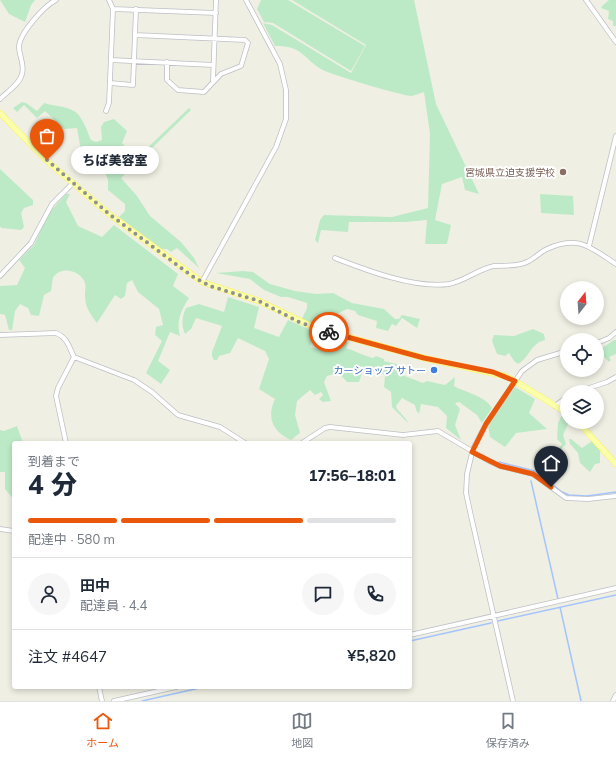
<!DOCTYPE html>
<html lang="ja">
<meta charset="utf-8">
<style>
:root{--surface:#fff;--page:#f6f6f7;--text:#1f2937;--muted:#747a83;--line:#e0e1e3;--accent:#ea580c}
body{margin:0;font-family:Mulish,"Noto Sans JP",sans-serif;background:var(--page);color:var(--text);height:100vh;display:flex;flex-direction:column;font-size:15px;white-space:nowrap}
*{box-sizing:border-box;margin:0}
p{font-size:13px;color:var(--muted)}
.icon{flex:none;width:22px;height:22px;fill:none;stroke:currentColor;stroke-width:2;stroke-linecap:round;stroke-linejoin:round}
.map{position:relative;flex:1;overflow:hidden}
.drawer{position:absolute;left:12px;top:441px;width:400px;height:248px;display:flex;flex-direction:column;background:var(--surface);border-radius:4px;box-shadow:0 2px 6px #0003}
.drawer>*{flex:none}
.needle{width:26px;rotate:17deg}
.controls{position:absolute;left:560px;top:281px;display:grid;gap:8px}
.controls a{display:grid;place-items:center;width:44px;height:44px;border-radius:50%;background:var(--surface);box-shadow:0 2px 6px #0003;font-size:20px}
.pin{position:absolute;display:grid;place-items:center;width:34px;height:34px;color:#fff;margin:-41px -17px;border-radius:50% 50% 50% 0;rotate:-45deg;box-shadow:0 0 4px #0007}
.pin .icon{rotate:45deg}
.courier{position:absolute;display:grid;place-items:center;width:40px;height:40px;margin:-20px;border:3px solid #ea580c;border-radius:50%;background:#fff;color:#222;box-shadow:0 1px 5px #0007}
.bubble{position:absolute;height:28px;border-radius:14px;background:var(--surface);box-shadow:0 2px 6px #0003;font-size:13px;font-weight:800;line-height:28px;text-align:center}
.summary em{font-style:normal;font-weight:800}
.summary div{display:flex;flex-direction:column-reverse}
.summary{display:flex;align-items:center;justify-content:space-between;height:68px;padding:0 16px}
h1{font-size:26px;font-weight:800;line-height:30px}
.bar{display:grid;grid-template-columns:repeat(4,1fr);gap:6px 4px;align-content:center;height:48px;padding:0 16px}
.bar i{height:5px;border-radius:3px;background:var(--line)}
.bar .current{background:var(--accent)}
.bar p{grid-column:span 4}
.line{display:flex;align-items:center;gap:10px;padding:0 16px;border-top:1px solid var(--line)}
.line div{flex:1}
.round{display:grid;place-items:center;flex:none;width:42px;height:42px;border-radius:21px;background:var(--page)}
.dock{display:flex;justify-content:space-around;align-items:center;height:56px;border-top:1px solid var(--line);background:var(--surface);font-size:11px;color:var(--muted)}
.dock a{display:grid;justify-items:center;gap:2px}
.dock .current{color:var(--accent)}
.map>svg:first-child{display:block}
</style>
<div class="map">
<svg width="616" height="701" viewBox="0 0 616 701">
<rect width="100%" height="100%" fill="#f0efe3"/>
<path fill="#bdeac6" d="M0,0H35L31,5L25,22L9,14Z
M261,0H288L365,46L351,71L273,23L264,22L257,9Z
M292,0H414L436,104L479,194L465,190L462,177L442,184L435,220L451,225L447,244H425L427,220L405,222H349L348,232L321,230L318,243L315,240L320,220L324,215L392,217L428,208L430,134L424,92C421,93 416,95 412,96C403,96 336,76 325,71C304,61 304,45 275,46L263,23L272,25L351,73L366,45Z
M609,0H616V26H613V21L608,19L609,11L601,8L602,6Z
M22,102L26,103L37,111L44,103C53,106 65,106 72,110C82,114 87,131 91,140L96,142L102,140L101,127L104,122L114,119L127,131L122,143L129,150L139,156L189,108L191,110L121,178L137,196L150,216L181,242L194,258L199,268L177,248L171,252L167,249H162L119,217L125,211V204L108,190V180L105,172L95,169L93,156L81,151L77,128L64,129L45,111L37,118L24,105L17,112L13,108Z
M0,169L33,200V205L24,208L21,213L24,227L21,230L1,228L0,226Z
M66,194H70L66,202L78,226L102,237L114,225L178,274L173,286L189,298C181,311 176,320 180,336L170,332L158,361L170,370L161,384L146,373L162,341L155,335L156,327L163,325L159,309L138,292L132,280L127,283L125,296L121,299L115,295L97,323C90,314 85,307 85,295C85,291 86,287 85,283C81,270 60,265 53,278C52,282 52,287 51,291L44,295L39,316L31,315L28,308L20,304L15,311L12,330H9L5,315L0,314V286L17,285L25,268L19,260L34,245L48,214Z
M540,194L573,196L574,215L541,213Z
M243,271L253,272L270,284L295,291L316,294L333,293L352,303L384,309L395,319H399L402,315L420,319L417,328L402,318L396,326L392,324L388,331L376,328L377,321L358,315L355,311L347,309L321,322L320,326L302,319L307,308V303L288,297H281L264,290L250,279L216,273Z
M228,297L259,307L254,328L279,337L288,320L315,332L310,347L322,350L325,341L337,344L338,339L348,342L346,348C356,351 364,356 373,358L376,356L384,359V361L396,364L402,369V375L423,383L427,381L445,385L455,377L454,386C466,393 484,395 492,408L482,423L477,415L459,402L455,403L460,409L455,425L461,440L446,428L447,416L438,407L421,404L419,414L416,410L415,405L402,398L396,406C398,413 406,416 408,423L392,407L391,392L384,387L385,376L381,372L363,370L359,382H347C340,373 337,373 327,376L324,382L331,401L323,402L319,399L323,395L321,392L315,395L310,390L297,401L295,415L300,433L291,440C273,432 266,418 275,399L259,389L269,359L265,351L238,338L230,353L219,356L217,360H214L212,356V352L222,326L196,318L191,329L185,334C181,325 182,317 186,308L199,304L224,312Z
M533,329L544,334L545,340C531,343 529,358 518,364L514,361L509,353L505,356L497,354L492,341L494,335L514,336Z
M614,340H616V354L609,357L611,360L609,362L604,357L598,355L599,350Z
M515,387L535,399L529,413L547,429L516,433L505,447L490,437L488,425Z
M562,415L569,422L563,435L566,444L552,458V456L562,444L557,439L558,423Z
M17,426L23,443H14V500L5,489V472H0V430L4,431Z
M569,439H571L582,448L592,441L600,449V463L595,464L590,472L580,463L578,453L570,444Z"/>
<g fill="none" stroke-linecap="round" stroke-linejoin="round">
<path stroke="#a4c4ff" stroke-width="1.5" d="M499,462L535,471L562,492L569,495L587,496L616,492
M531,481L558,599
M560,607L581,701
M498,621L616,595
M410,641L491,623
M142,701L204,687"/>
<g stroke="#bdbfc6" stroke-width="5.5">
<path id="minor" d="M586,0L616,42
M113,9L216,13
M135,35L245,40L248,43L241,66L221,74L204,92L178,90L167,80V62
M111,60L213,65
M213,81L216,0
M110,83L133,85L136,9
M0,99C7,92 20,84 22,74C25,64 19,56 19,47C19,34 44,6 56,0
M106,111L109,103L113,9L109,0
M589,246L616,136
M335,258C366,270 415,289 449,284C465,281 478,269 494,266C505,265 517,267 527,262C534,259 540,252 547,249C578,234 591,248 616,264
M0,276L31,243L52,204L73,183
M202,282L276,147L286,119V90L280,64L246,0
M0,335L56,333C67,337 69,347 74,357L134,380L152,392L178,415L220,427L245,443
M597,343L609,338L616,332
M577,392L607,382L616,377
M555,406L567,397
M66,443L56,396L58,388L74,357
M302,443L325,428L330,427L403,435L438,431L489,461L500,466L533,474L566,498L588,499L616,496
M0,529L14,531
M410,635L616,588
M99,687L102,701
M114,701L176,687
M513,701L471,516L466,493L467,474L473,449L486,424L522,371L537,360L567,351
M613,701L616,695"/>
</g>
<g stroke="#fff24d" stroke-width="6">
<path id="major" d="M0,113L47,161L109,214L202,282L259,301L315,328L424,358L505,376L515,381L567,413
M578,422L616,464"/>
</g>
<use href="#minor" stroke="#fff" stroke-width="4"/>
<use href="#major" stroke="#fbffa9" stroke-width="5"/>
</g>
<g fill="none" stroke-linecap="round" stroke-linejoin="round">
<path stroke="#8f9192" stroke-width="4" stroke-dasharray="0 7.2" d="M47,160L109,214L192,276L210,286L259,301L299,322L329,332"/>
<path stroke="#ea580c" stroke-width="5" d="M329,332L424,358L493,372L515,381L486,424L472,452L500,466L533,474L551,487"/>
</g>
<circle fill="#8d6e63" stroke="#fff" stroke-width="1.5" cx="563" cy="172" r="4"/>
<circle fill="#3f7fe0" stroke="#fff" stroke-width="1.5" cx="434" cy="370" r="4"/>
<g text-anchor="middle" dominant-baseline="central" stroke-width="4" stroke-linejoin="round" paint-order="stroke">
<g font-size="10" fill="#785e54" stroke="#fff" text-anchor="end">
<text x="555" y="172">宮城県立迫支援学校</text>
</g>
<g font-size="10" fill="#366cbe" stroke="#fff" text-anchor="end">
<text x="426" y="370">カーショップ サトー</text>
</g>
</g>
</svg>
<div class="controls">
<a><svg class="needle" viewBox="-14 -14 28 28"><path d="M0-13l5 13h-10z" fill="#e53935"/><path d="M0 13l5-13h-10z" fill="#747a83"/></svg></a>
<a><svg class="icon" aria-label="locate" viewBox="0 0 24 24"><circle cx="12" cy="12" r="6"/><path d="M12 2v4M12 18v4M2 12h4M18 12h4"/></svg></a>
<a><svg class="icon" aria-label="layers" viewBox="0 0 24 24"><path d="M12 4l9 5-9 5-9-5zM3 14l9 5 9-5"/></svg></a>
</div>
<div class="pin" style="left:47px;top:160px;background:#ea580c"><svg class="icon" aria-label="bag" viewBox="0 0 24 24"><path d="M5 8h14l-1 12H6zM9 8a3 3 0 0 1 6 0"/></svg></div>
<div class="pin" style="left:551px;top:487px;background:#1f2937"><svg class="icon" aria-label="home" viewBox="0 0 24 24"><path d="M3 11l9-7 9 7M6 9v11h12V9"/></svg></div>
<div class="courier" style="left:329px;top:332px"><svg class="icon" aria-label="bike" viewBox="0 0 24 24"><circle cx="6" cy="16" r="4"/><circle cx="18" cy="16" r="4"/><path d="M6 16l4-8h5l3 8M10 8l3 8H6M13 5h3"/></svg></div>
<div class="bubble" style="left:71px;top:146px;width:88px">ちば美容室</div>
<section class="drawer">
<div class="summary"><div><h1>4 分</h1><p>到着まで</p></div><em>17:56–18:01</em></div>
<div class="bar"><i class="current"></i><i class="current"></i><i class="current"></i><i></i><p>配達中 · 580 m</p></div>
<div class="line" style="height:72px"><a class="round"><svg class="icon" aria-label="person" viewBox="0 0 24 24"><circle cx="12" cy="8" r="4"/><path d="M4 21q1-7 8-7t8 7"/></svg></a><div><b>田中</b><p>配達員 · 4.4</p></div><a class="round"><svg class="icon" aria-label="chat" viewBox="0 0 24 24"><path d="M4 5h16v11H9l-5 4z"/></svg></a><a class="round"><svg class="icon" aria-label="phone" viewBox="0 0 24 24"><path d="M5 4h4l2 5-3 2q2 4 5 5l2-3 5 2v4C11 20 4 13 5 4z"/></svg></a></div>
<div class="line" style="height:52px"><div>注文 #4647</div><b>¥5,820</b></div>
</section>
</div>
<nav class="dock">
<a class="current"><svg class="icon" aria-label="home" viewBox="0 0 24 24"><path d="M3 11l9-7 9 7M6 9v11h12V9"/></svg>ホーム</a>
<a><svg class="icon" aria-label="map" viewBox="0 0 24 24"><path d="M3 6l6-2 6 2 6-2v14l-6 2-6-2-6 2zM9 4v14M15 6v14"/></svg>地図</a>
<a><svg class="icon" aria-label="saved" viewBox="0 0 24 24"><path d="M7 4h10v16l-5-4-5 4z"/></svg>保存済み</a>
</nav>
